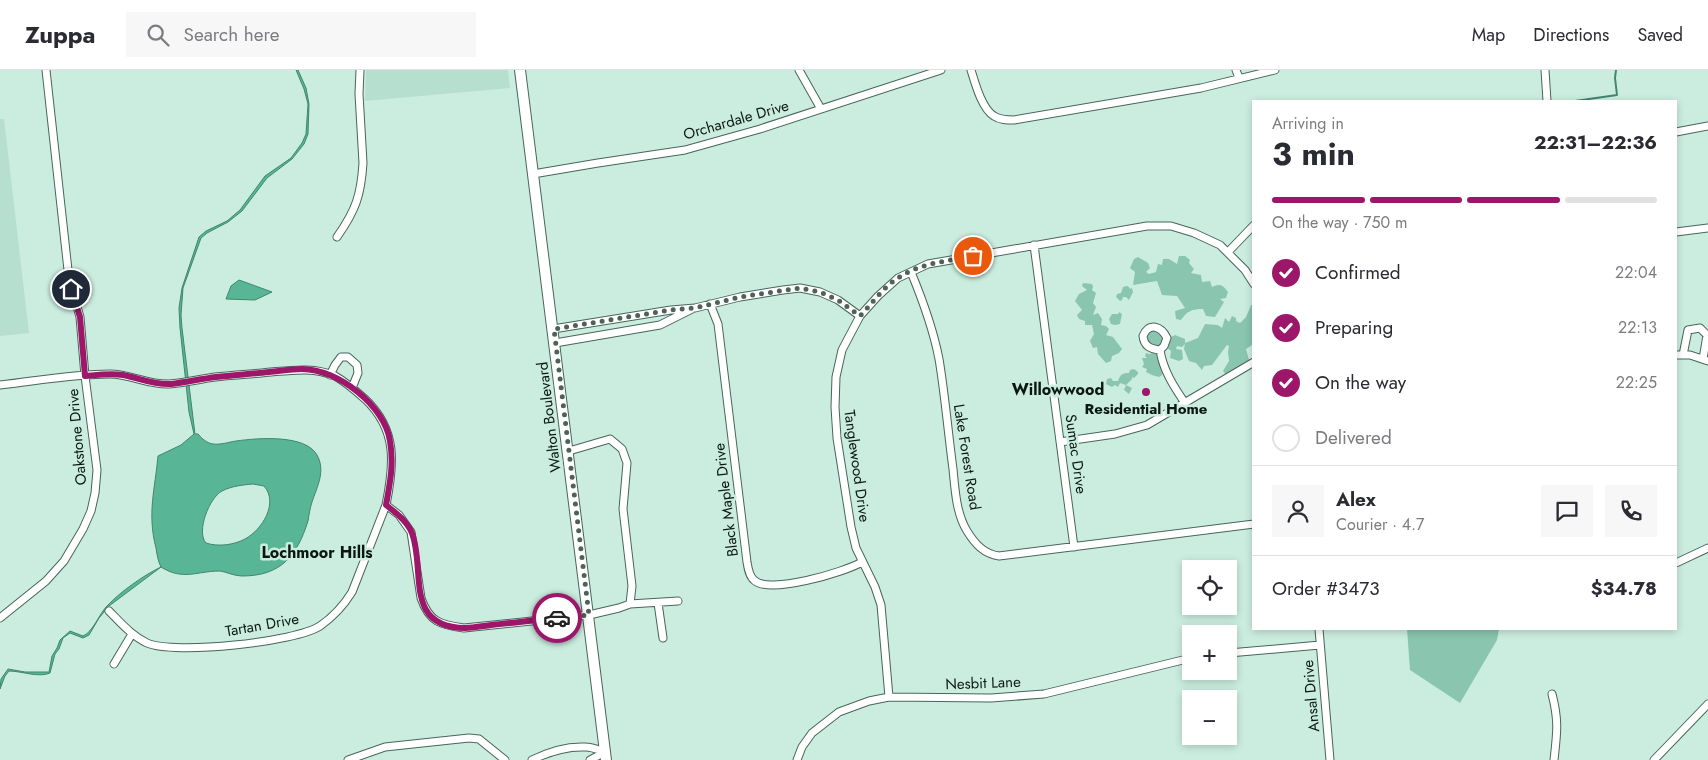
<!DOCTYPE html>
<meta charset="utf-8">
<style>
:root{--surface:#fff;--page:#f7f7f7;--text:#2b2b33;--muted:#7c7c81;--line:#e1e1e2;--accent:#9c1769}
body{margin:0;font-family:Jost,sans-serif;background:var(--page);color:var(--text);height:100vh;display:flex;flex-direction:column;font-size:19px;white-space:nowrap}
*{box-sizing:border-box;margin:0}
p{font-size:16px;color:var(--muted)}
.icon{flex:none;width:28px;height:28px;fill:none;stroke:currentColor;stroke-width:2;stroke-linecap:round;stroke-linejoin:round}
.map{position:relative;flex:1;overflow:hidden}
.side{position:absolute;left:1252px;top:30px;width:425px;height:530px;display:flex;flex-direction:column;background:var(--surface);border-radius:0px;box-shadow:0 2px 8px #0003}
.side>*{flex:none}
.controls{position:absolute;left:1182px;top:490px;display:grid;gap:10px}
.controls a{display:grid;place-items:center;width:55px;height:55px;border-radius:0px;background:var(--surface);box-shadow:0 2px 8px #0003;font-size:25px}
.pin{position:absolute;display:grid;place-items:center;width:42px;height:42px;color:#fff;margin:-21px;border:2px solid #fff;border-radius:50%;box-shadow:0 1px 5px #0007}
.courier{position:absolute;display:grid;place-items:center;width:50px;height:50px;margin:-25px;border:4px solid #9c1769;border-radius:50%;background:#fff;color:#222;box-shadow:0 1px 6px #0007}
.headline em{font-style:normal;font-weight:700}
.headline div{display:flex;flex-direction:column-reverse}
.headline{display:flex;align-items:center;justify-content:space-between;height:85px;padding:0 20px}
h1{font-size:32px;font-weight:700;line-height:38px}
.bar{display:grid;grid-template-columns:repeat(4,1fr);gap:8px 5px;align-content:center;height:60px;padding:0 20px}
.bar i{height:6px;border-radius:4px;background:var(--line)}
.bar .selected{background:var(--accent)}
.bar p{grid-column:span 4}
.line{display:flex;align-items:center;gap:12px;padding:0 20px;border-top:1px solid var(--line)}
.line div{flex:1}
.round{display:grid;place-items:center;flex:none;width:52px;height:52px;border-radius:0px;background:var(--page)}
ol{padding:0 20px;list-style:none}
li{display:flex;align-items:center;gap:15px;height:55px}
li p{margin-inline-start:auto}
li .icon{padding:5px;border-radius:50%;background:var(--accent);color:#fff;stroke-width:4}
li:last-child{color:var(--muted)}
li i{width:28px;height:28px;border:2px solid var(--line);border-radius:50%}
header{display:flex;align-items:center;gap:30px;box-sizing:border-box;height:70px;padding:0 25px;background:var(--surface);border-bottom:1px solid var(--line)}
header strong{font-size:24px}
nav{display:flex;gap:28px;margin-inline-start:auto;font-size:18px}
.search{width:350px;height:45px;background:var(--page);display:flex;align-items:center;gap:12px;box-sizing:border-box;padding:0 18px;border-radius:0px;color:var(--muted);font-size:19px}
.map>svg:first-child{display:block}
</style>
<header>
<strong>Zuppa</strong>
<div class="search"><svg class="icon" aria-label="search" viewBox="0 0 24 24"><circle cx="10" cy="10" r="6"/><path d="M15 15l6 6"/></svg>Search here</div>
<nav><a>Map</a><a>Directions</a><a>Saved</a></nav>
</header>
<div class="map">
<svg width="1708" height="690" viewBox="0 0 1708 690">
<rect width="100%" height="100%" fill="#cbeddf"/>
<path fill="#b7dfcf" d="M366,0H508L510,18L365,31Z
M0,49H4L29,263L0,266Z"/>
<path fill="#89c5af" d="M1179,186H1185L1190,190L1189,193L1194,199L1191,203L1201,205L1202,212L1210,211L1212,217C1220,213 1223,215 1228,222L1226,228L1220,229L1224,232L1215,247L1206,246L1203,239C1192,239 1187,241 1181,250L1176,249L1175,241L1185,238L1177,226L1162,225L1157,211L1133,215L1135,202L1130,198L1134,189L1138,187L1148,193L1150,198L1146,202L1149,204L1156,202L1158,194L1162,195L1163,189H1169L1177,194Z
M1083,213L1092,214L1093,217L1092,220L1096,223L1093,233L1096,237L1093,245L1098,243L1102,249L1101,255L1106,256L1109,259L1106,265L1113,267L1122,279L1119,283L1112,286L1111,291L1106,293L1098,284L1097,277L1093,278L1090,271L1094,264L1092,255H1085V251L1079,249L1077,245L1082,240L1075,231L1079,224L1087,220L1082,216Z
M1127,216L1129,217L1130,219L1132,218L1133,222L1129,230L1126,227H1123L1122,230L1120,231L1116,227L1117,224L1121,223L1123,217Z
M1251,235H1254V276L1252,275L1246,279L1249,290L1226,305L1223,301L1229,291L1228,282L1229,276L1227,275L1212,295L1204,296L1202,300L1196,293L1189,291L1184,279L1185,274L1182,277L1177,276L1176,279L1182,280L1183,289L1179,291L1170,288L1171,281L1166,277L1171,267L1175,265L1185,269V273L1198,268L1205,254L1218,255L1222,258L1225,248L1229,252L1232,246L1236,248V251L1240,253L1246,247Z
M1119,242L1122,244L1120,254L1115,255L1111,254L1109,249L1112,244H1118Z
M1150,260L1158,261V264L1163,267L1164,272L1161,277L1153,276L1150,273L1148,274L1145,265Z
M1157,282L1159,285L1165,286L1164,300L1162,301V305L1159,307L1152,305L1146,302L1147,299L1142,297L1144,294L1142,288H1147L1145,286L1146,283L1150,284Z
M1134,299L1138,302V304L1134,308L1132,307V309L1126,315L1132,318L1129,324L1124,320L1126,315L1120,313L1118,317L1115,315L1112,317L1106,314L1107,309L1111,308L1113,311H1118C1120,305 1122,303 1129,303L1130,300Z
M1407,559H1499L1497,570L1460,633L1410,600Z"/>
<path fill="#58b697" stroke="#41866f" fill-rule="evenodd" d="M296,0H298L306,18L309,34L308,64L304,74L292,89L267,108L242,141L228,152L207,163L201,168L183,218L181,245L182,258L195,364H198C202,369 207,373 213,374C221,375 229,372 236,371C258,368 305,364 317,385C326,401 317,417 312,432C310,438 309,445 308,451C297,486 281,506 242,506C234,506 227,502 220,501C197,501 183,511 161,497L109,536L99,548L89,565L83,568L70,563L63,568L59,579L55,584L50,603C39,608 21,601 9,601L5,606L0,619L1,609L8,599L25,602H49L52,586L57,578L60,570L70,561L83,566C93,562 99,544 107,536C120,522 144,505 161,497C158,491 157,485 156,478C147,444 155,419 158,386L181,375L194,364L189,342L180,258L179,238L182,218L199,167L206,161L227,151L240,140L265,106L291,88L302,73L306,64L308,34L304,19ZM253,414L264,416C279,433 262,460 245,469C234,475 218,477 206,473C196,462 209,428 222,421C232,416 242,415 253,414Z
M239,210L272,222L255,230L226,229L231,216Z"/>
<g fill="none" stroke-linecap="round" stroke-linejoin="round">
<path stroke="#41866f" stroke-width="2" d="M1575,31L1617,25L1615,8L1616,0"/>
<g stroke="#48655a" stroke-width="9">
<path id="minor" d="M799,0L821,39
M971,0C975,13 982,39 994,46C1000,50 1007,50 1014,50L1201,18L1275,0
M1236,0L1239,8
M1545,0L1547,31
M1676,62L1708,56
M533,104L598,93L685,80L760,59L941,0
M1676,162L1708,158
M337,167C356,140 361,125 363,93L359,24L360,0
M1034,175L1074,477
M1228,182L1254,155
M911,202C923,231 933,258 939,289C945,325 948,362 953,399C955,419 956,443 967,461C975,474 984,484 999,486L1254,454
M710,234L718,254L747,492C748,498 749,506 754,510C768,525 845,502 862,492
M553,259L671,240L695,238L740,227L783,220L800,218L820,222L838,230L860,246
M555,273L660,255L692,239
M1160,280L1164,276L1167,268C1161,256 1149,252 1143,266C1144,276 1150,279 1160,280C1163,300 1174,317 1185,333
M1676,285H1690L1708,291
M1683,285L1688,260L1700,258L1707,265L1703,289
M330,305L335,295L341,287H348L357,295L358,303L352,318
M0,315C36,311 73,304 110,304C130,304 149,315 169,314C184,313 200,309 215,307C233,305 253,304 271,302C293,300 315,297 335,306C346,312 356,321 365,329C398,360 394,395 386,435L399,445L411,462L421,528C429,552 441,555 464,558L589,545L619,538L630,534L632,516L623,439L627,393L622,379L610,369L569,381
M1060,372L1115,364L1147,355L1254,292
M1676,493L1708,478
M658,533L663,568
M630,534L678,531
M109,541C121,553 132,566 147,573C174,585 296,572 320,556C333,547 344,535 352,522L386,435
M0,548L46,511L64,491L83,459L91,441L95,423L97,400L85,306L80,247L69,209L46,0
M1319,559L1330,690
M1229,583L1320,575
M114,594L132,564
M1552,624C1559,651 1557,663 1554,690
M889,627L881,535L875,517L856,478L851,457L837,368L835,337L836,307L842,280L860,246L878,226L898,208L928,194L1147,156H1171L1194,163L1220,175L1245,200L1254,214
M348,690L385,677L469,668L479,669L505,690
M532,690C548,682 568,676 586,677C592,677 599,680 605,682
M590,690L605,682
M797,690L802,677L812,663L839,642L869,631L889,627L991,628L1044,624L1191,588
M1654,690L1708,634"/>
</g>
<g stroke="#48655a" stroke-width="12">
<path id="secondary" d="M520,0L606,690"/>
</g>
<use href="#minor" stroke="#fff" stroke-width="7"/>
<use href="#secondary" stroke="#fff" stroke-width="10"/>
</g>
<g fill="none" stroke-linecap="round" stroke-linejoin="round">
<path stroke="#4e625a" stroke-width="5" stroke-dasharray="0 9" d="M557,548L589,545L554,259L671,240L695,238L740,227L800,218L820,222L838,230L860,246C872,234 883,217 898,208C920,193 948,191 973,186"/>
<path stroke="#9c1769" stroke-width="6" d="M71,219L80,247L85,306C97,305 110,303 123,305C139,308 153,315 171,314C186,312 201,309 216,307C233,305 251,304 269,302C280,301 291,299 302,299C338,299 385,336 390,371C394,394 390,413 386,435C396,443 407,451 412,463C426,500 403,557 465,558C473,558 483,556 491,555C513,553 535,550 557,548"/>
</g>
<circle fill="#9c1769" stroke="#cbeddf" stroke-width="2" cx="1146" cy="322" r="5"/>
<g text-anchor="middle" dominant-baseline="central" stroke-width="5" stroke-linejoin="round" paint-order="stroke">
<g font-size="15" fill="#0b1713" stroke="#cbeddf">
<text transform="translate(736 50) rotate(-16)">Orchardale Drive</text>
<text transform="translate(549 347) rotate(-97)">Walton Boulevard</text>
<text transform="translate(77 367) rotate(-95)">Oakstone Drive</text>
<text transform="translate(1076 384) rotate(82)">Sumac Drive</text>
<text transform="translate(967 387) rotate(81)">Lake Forest Road</text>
<text transform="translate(857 396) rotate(82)">Tanglewood Drive</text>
<text transform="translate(726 430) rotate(-97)">Black Maple Drive</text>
<text transform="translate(262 555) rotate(-10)">Tartan Drive</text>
<text transform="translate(983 613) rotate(-2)">Nesbit Lane</text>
<text transform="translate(1311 626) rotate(-95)">Ansal Drive</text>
</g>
<g font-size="15" font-weight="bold" fill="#0b1713" stroke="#cbeddf">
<text x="1146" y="339">Residential Home</text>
</g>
<g font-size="16" font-weight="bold" fill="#0b1713" stroke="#cbeddf">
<text x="1058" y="319">Willowwood</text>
<text x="317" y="482">Lochmoor Hills</text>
</g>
</g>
</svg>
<div class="controls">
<a><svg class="icon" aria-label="locate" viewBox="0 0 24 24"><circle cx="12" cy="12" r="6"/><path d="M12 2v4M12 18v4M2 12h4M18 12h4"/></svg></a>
<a>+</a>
<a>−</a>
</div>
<div class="pin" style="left:973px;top:186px;background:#ea580c"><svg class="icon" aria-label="bag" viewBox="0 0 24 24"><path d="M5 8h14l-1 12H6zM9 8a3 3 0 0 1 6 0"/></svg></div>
<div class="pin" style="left:71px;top:219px;background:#1f2937"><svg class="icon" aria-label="home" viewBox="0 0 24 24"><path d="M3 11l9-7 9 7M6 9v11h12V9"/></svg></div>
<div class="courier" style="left:557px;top:548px"><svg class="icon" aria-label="car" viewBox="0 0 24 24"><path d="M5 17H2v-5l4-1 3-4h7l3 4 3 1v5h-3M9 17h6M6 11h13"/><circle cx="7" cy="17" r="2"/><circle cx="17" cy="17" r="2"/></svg></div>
<section class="side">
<div class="headline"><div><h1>3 min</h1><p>Arriving in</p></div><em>22:31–22:36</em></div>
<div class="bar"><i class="selected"></i><i class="selected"></i><i class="selected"></i><i></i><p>On the way · 750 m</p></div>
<ol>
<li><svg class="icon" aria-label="check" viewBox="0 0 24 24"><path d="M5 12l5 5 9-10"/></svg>Confirmed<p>22:04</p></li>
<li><svg class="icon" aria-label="check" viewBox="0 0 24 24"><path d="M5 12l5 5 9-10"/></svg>Preparing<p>22:13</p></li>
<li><svg class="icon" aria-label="check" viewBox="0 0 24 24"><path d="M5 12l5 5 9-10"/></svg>On the way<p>22:25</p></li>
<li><i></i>Delivered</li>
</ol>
<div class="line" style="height:90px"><a class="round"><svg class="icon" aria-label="person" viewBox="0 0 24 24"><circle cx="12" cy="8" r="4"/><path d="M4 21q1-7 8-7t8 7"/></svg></a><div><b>Alex</b><p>Courier · 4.7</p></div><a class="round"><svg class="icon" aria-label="chat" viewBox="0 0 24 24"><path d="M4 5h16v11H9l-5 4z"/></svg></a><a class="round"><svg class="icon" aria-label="phone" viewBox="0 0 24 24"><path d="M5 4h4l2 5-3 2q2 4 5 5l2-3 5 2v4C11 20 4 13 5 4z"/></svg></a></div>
<div class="line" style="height:65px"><div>Order #3473</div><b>$34.78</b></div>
</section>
</div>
